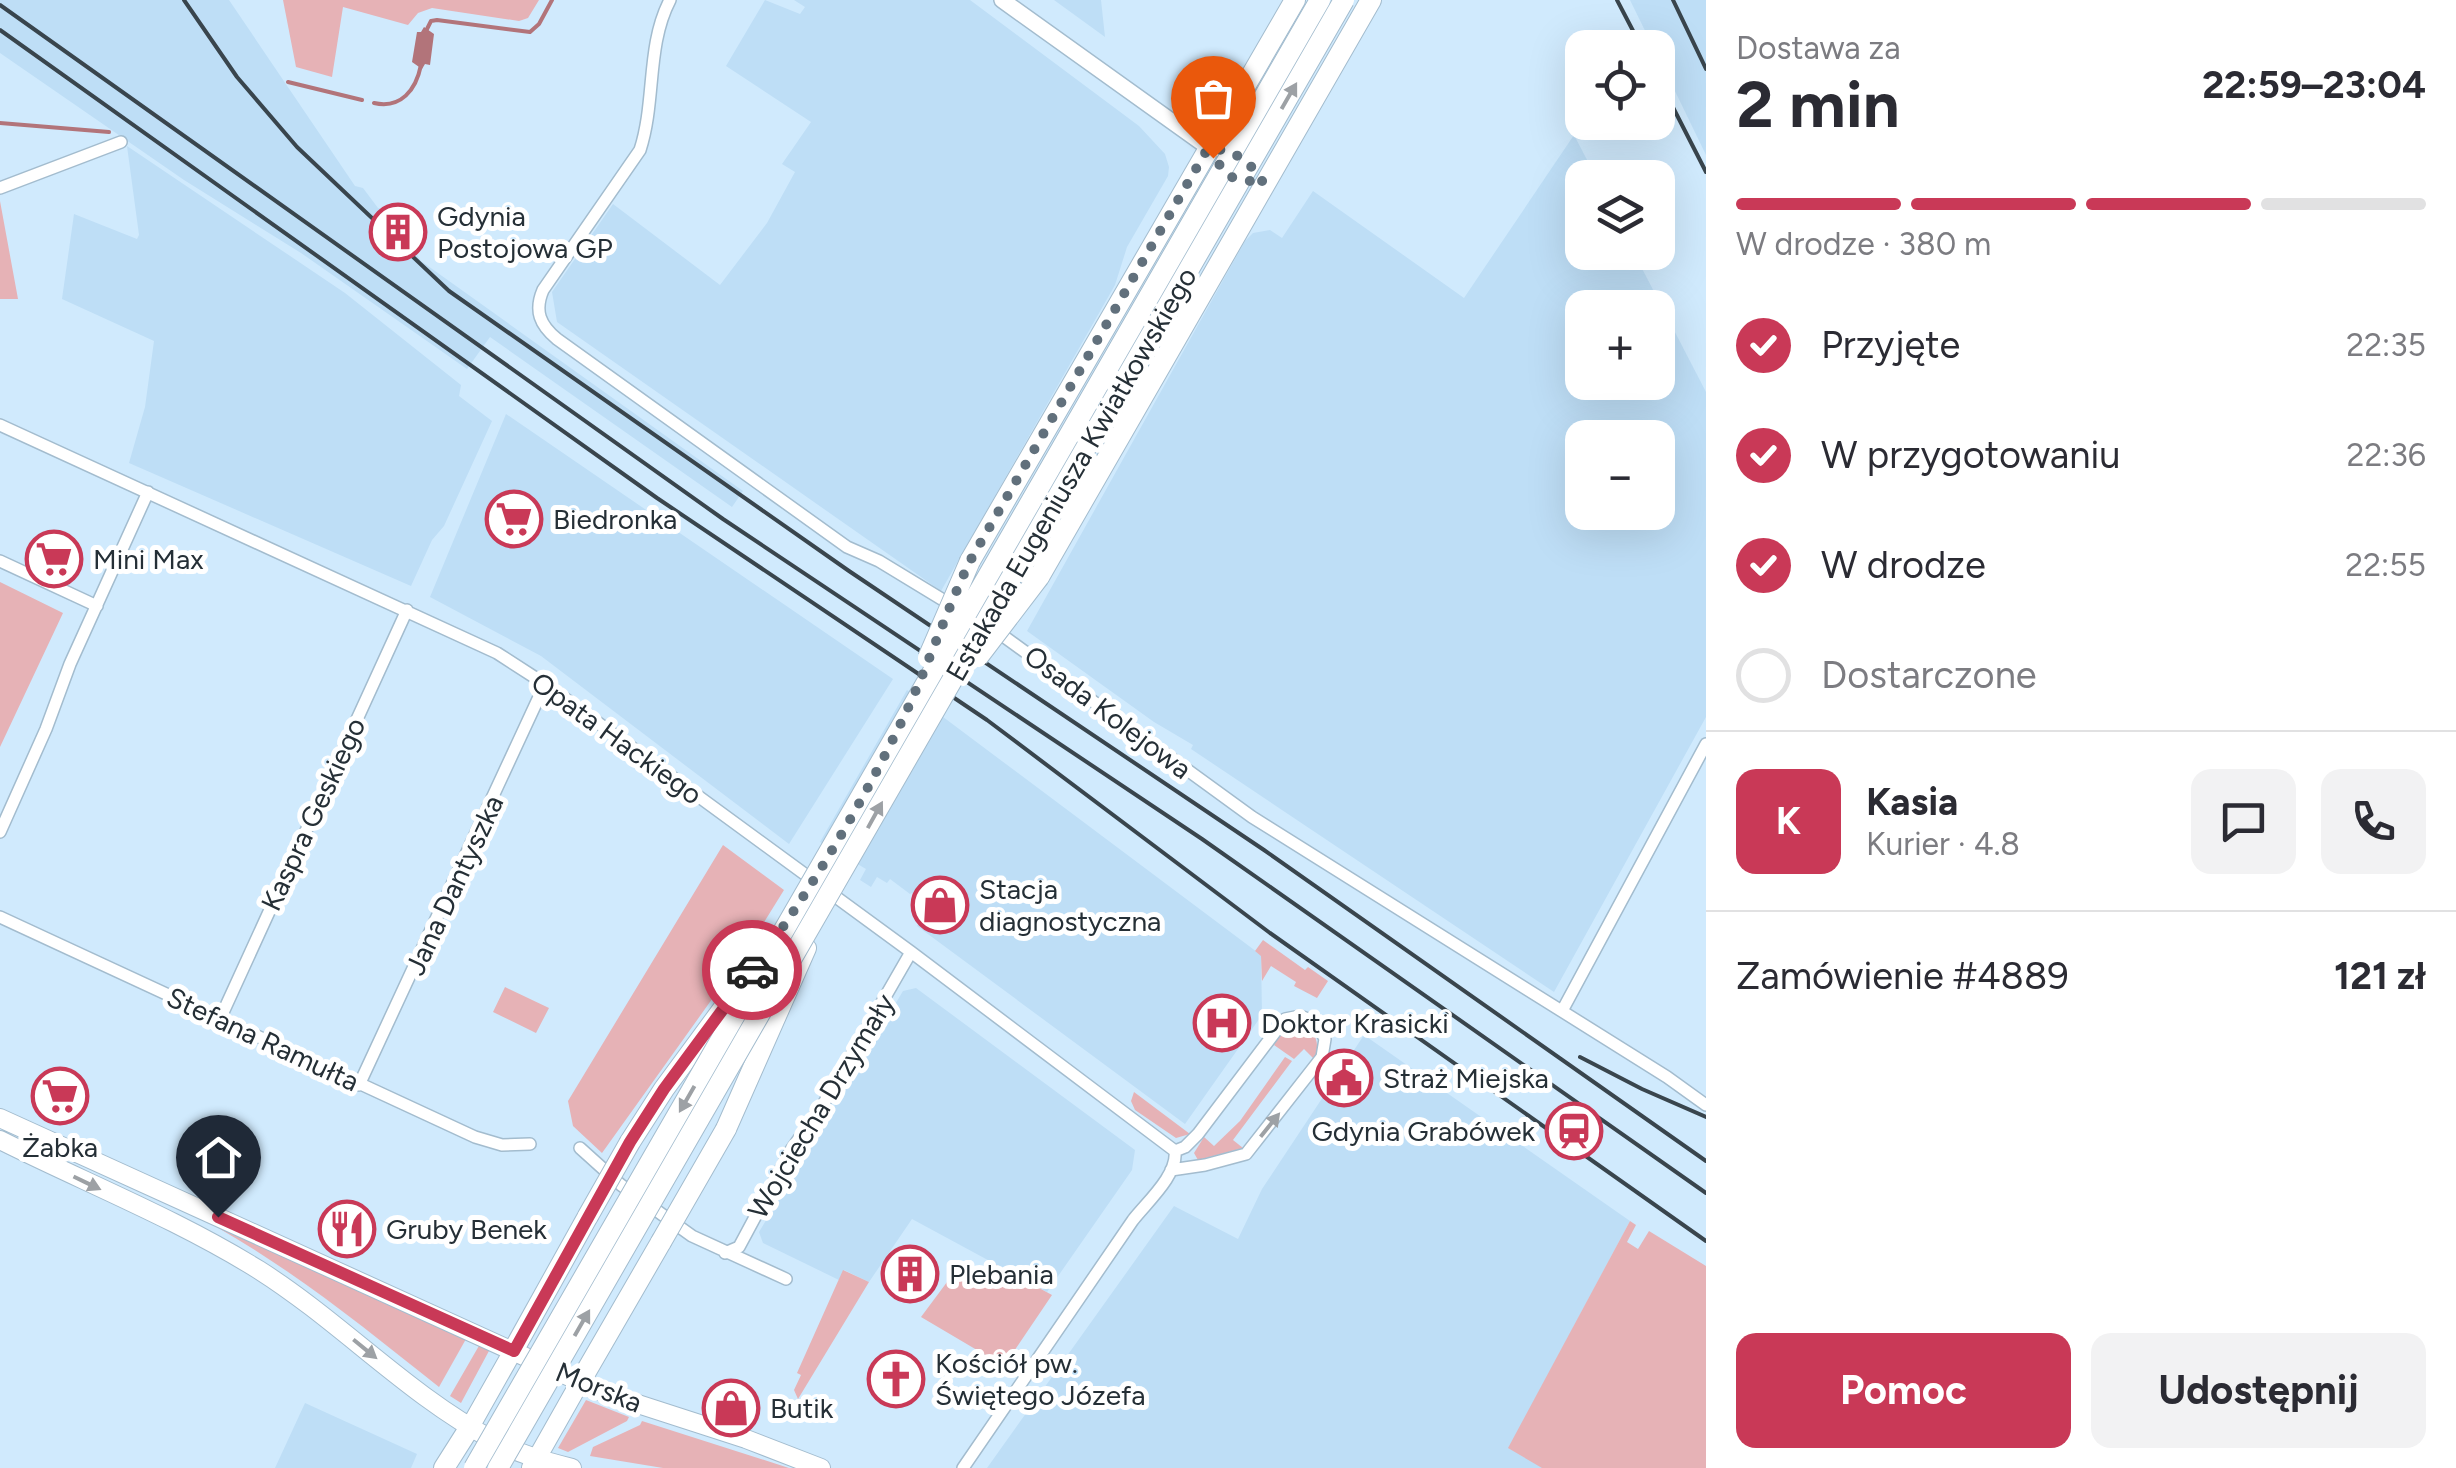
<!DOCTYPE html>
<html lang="pl">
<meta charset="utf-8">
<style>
:root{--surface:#fff;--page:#f2f2f3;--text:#2b2b33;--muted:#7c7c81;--line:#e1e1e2;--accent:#c93957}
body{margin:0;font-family:Figtree,sans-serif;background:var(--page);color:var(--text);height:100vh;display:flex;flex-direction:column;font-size:38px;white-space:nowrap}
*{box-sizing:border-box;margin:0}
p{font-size:32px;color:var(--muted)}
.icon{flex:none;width:55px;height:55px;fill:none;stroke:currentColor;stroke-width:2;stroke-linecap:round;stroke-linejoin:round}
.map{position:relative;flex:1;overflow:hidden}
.side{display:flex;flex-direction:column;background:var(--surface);width:750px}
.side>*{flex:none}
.controls{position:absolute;left:1565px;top:30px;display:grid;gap:20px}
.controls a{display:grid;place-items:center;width:110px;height:110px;border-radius:20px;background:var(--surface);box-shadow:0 10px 40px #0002;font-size:50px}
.pin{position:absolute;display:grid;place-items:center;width:85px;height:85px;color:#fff;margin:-102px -42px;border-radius:50% 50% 50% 0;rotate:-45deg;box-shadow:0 0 10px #0007}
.pin .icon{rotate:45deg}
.courier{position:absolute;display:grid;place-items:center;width:100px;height:100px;margin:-50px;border:8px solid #c93957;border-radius:50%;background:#fff;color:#222;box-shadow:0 2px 12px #0007}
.overview em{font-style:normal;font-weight:700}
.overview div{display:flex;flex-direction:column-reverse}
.overview{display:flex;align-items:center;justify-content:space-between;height:170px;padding:0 30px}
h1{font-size:65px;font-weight:700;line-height:75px}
.bar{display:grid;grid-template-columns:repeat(4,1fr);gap:15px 10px;align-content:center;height:120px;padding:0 30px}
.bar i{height:12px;border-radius:8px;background:var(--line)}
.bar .on{background:var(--accent)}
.bar p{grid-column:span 4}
.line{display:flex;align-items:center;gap:25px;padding:0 30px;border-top:2px solid var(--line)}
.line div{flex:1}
.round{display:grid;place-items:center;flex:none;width:105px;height:105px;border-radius:20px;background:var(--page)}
ol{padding:0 30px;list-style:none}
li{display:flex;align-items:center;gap:30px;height:110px}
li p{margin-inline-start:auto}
li .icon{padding:10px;border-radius:50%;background:var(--accent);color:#fff;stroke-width:4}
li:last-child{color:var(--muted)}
li i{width:55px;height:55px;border:5px solid var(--line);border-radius:50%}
.button{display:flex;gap:20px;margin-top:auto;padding:20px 30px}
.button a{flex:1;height:115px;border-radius:20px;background:var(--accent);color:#fff;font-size:40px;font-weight:700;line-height:115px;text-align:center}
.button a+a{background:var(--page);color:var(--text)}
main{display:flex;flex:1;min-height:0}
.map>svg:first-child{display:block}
</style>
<main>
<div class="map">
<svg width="1706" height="1468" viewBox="0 0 1706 1468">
<rect width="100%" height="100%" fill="#d0eafd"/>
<path fill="#bedef6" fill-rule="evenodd" d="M0,0H229L355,186L363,188L378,208L409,214L416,253L421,261L743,491L732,507L490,337L467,369L301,253L184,180L0,53Z
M765,0L800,14L805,7L794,0H970L1139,126L1165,154L1169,167L1168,176L1127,247L1115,285L941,591L557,322L552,292L613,204L720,285L767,223L795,172L782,164L811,122L726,66Z
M1054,0H1101L1105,37Z
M1630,0H1706V155L1658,56V48L1653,47Z
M1574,135L1596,177L1582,178V252L1634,253L1706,392V717L1554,992L1191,749L1193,745L1154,722L1027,631L1245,241L1253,233L1270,230L1282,238L1313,191L1464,298ZM1582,308H1658V382H1582ZM1582,438H1658V512H1582Z
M127,146L345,293L461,385L459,396L492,421L444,526L432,540L411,586L129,463L145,407L154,341L62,299L74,214L137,239L139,235Z
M506,414L893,679L789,844L541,656L430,597Z
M907,690L1261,955L1262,1015L1185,1124L917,926L930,903L912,893L910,894L890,879L887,883L877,877L871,887L860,880L866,869L820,842Z
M916,988L1135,1150L1132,1170L1047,1292L912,1219L869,1282L844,1270L839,1280L763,1243L759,1232L903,991Z
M1364,1035L1630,1221L1509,1448L1548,1468H987L1174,1206L1238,1239L1262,1189Z
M305,1403L417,1454L411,1468H275Z"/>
<path fill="#e6b2b6" d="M283,0H539L528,18L519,21L432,8L418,13L408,25L343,7L332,77L296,67Z
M0,201L18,299H0Z
M0,582L63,613L0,747Z
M723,845L784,890L745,953L602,1153L573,1126L568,1101Z
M1263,940L1305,970L1308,967L1328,981L1317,998L1294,986L1296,982L1271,966L1262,981L1261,956L1255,951Z
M505,987L549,1008L536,1033L493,1012Z
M1295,1024C1314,1027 1322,1042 1314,1059L1304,1049L1294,1059L1274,1045L1282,1029Z
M1285,1057L1292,1061L1233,1140L1243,1148L1198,1160L1194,1153L1204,1137L1214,1146L1240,1121Z
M1134,1092L1190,1134L1176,1138L1135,1110L1131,1101Z
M1630,1221L1636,1225L1627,1242L1638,1249L1649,1231L1706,1266V1468H1542L1508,1448Z
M215,1226L466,1339L439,1387C366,1329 296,1272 215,1226Z
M991,1262L1052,1295L1004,1366L921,1317L953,1274L974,1282Z
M843,1270L869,1282L798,1399L794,1390L801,1375L797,1373Z
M480,1344L490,1349L461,1403L450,1396Z
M586,1400L629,1417L627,1421L568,1452L558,1448Z
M642,1421L789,1468H663L590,1456L593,1447L640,1425Z"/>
<path fill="#b2747a" d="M424,27L434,34L430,65L425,64L422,69L412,62L417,32H421Z"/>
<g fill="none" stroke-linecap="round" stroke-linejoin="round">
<path stroke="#b2747a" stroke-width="4" d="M426,31L431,21L437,20L530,32L539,24L552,0
M288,82L362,100
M374,103C401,109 416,90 421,65
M0,123L109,132"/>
<g stroke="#a3bcce" stroke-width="14">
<path id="minor" d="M670,0C646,46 656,101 640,150L543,290C534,311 540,325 557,339L847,547L879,561L953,606
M0,188L121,142
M0,425L497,653L545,684L911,952L1175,1151
M0,561L97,606
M995,630L1252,817L1667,1077L1706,1105
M0,832L46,729L70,664L148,492
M0,917L475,1137L502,1145L530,1144
M1562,1011L1706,744
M220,1019L407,610
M359,1085L545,684
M580,1148L621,1185L692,1236L786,1279
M1171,1170L1205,1165L1246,1154L1322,1057L1325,1039L1316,1022L1300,1016L1285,1019L1198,1134L1185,1147L1175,1151
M725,1253L739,1247L791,1150L824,1103L911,952
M963,1468L1133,1220C1147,1202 1178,1175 1175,1151"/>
</g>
<g stroke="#a3bcce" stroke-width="18">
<path id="secondary" d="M1002,0L1209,148L1220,149"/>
</g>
<g stroke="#a3bcce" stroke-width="20">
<path id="primary" d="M0,1118L607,1394L746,1439L821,1468
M0,1140C86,1183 177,1219 259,1270C341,1322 408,1395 493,1440C518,1454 545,1461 572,1468
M470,1427L513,1351
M537,1458L580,1382"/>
</g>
<g stroke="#a3bcce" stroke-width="22">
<path id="trunk" d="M970,561L1295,0
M1039,577L1371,0
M726,1129L806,948
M630,1142L664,1089L756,964
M513,1351L588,1216
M580,1382L661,1242
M444,1468L470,1427
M532,1468L537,1458"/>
</g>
<use href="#minor" stroke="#fff" stroke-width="11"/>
<use href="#secondary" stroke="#fff" stroke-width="15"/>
<use href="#primary" stroke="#fff" stroke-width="18"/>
<use href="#trunk" stroke="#fff" stroke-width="20"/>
<path stroke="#39454d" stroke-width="4" d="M184,0L237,77L297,147L449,291L849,571L1264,850L1706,1161
M1617,0L1642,48
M1673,0L1706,69
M0,5L723,519L1202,839L1706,1193
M0,30L657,498L987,720L1270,933L1706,1241
M1658,78L1706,172
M1580,1057L1642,1089L1706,1117"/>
<g stroke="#a3bcce" stroke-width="22" stroke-linecap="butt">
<path id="trunk-bridge" d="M978,657L1039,577
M928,658L970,561
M588,1216L630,1142
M661,1242L726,1129
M474,1468L1320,0
M498,1468L1344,0"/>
</g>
<use href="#trunk-bridge" stroke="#fff" stroke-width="20"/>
</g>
<defs><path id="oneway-solid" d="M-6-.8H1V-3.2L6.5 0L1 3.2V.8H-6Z" transform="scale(2.5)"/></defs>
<g fill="#9da1a5">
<use href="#oneway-solid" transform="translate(1289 96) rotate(-60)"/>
<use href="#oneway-solid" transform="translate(875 815) rotate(-61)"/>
<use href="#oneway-solid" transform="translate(687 1099) rotate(120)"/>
<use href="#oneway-solid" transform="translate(1270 1125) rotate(-51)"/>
<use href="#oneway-solid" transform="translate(87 1183) rotate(26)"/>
<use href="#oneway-solid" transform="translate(582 1323) rotate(-60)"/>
<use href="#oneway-solid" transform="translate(365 1349) rotate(39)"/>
</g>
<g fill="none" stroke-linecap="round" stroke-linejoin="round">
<path stroke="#61707c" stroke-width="10" stroke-dasharray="0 18" d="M752,970C806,898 858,811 898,729C925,675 944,616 970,561L1208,148C1236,150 1250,161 1264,184L1231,177L1213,158"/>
<path stroke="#c93957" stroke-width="12" d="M218,1217L514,1351L630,1142L664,1089L752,970"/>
</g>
<defs>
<g id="building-ring" transform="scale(2.875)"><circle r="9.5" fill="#fff" stroke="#c93957" stroke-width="1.5"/><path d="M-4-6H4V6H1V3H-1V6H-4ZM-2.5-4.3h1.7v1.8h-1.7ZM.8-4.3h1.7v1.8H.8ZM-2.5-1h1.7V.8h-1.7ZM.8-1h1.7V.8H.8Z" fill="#c93957"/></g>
<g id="supermarket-ring" transform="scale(2.875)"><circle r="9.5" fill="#fff" stroke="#c93957" stroke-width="1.5"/><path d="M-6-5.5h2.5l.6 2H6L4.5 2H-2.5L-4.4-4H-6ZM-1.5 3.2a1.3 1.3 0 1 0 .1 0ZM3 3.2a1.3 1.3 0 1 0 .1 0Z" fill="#c93957"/></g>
<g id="shop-ring" transform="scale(2.875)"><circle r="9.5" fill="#fff" stroke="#c93957" stroke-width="1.5"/><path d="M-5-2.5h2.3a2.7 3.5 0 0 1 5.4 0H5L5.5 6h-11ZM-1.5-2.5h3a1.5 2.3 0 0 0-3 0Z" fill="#c93957"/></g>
<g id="hospital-ring" transform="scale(2.875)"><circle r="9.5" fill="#fff" stroke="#c93957" stroke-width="1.5"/><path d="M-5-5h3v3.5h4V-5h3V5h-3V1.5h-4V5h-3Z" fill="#c93957"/></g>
<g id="civic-ring" transform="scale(2.875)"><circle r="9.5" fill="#fff" stroke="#c93957" stroke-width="1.5"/><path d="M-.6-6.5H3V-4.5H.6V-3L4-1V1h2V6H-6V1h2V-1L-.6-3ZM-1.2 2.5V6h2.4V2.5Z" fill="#c93957"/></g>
<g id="station-ring" transform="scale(2.875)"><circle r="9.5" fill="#fff" stroke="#c93957" stroke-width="1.5"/><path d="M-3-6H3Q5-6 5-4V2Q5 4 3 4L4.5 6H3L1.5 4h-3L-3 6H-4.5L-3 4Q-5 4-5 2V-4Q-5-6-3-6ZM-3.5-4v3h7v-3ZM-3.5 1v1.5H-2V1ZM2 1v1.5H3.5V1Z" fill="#c93957"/></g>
<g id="restaurant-ring" transform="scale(2.875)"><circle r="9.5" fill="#fff" stroke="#c93957" stroke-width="1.5"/><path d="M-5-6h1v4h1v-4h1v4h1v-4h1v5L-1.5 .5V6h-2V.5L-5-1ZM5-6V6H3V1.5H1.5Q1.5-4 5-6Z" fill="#c93957"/></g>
<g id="church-ring" transform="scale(2.875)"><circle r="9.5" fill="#fff" stroke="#c93957" stroke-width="1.5"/><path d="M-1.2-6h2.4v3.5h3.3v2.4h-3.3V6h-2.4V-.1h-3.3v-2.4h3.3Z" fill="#c93957"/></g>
</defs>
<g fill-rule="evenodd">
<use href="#building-ring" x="398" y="232"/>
<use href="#supermarket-ring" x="514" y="519"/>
<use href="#supermarket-ring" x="54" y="559"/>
<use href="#shop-ring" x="940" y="905"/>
<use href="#hospital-ring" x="1222" y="1023"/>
<use href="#civic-ring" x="1344" y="1078"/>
<use href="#supermarket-ring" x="60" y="1096"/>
<use href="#station-ring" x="1574" y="1131"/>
<use href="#restaurant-ring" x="347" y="1229"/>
<use href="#building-ring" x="910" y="1274"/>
<use href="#church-ring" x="896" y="1379"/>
<use href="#shop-ring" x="731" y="1408"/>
</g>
<g text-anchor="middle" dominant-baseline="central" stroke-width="10" stroke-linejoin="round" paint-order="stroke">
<g font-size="28" fill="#252f36" stroke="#fff" text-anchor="start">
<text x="437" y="216">Gdynia<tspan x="437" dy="32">Postojowa GP</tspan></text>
<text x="553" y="519">Biedronka</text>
<text x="93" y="559">Mini Max</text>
<text x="979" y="889">Stacja<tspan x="979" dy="32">diagnostyczna</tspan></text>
<text x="1261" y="1023">Doktor Krasicki</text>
<text x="1383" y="1078">Straż Miejska</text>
<text x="1535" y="1131" text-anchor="end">Gdynia Grabówek</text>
<text x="60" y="1147" text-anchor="middle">Żabka</text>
<text x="386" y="1229">Gruby Benek</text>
<text x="949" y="1274">Plebania</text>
<text x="935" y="1363">Kościół pw.<tspan x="935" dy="32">Świętego Józefa</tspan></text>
<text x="770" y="1408">Butik</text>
</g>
<g font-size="28" fill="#252f36" stroke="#fff">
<text transform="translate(1071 474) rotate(-60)">Estakada Eugeniusza Kwiatkowskiego</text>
<text transform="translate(1108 712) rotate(37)">Osada Kolejowa</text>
<text transform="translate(617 738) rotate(36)">Opata Hackiego</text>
<text transform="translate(313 814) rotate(-65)">Kaspra Geskiego</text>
<text transform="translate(454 885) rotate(-65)">Jana Dantyszka</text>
<text transform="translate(263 1039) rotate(25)">Stefana Ramułta</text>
<text transform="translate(821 1106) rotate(-59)">Wojciecha Drzymały</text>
<text transform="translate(599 1387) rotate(22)">Morska</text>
</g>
</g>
</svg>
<div class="controls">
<a><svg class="icon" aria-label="locate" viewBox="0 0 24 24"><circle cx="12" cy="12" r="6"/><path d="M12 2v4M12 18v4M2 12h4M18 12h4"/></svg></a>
<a><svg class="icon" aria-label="layers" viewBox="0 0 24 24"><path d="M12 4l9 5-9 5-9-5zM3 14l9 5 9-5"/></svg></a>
<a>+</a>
<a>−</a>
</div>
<div class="pin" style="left:1213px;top:158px;background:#ea580c"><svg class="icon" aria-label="bag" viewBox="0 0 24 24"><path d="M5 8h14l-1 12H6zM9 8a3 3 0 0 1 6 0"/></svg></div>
<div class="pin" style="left:218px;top:1217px;background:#1f2937"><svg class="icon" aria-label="home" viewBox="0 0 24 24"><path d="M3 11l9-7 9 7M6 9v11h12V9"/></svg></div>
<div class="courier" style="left:752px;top:970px"><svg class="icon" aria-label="car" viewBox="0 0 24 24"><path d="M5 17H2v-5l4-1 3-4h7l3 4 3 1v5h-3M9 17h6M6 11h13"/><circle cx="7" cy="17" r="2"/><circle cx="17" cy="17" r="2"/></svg></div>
</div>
<section class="side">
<div class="overview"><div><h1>2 min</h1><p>Dostawa za</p></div><em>22:59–23:04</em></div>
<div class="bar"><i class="on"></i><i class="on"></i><i class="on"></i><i></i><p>W drodze · 380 m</p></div>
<ol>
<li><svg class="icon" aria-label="check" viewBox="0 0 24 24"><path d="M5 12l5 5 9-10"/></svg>Przyjęte<p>22:35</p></li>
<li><svg class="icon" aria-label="check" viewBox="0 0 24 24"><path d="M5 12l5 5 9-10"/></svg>W przygotowaniu<p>22:36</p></li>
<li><svg class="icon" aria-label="check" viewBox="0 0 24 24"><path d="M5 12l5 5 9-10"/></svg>W drodze<p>22:55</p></li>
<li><i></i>Dostarczone</li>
</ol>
<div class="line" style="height:180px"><b class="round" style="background:var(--accent);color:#fff">K</b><div><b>Kasia</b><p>Kurier · 4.8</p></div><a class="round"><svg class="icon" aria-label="chat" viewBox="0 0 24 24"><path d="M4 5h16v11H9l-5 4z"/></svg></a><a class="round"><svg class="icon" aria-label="phone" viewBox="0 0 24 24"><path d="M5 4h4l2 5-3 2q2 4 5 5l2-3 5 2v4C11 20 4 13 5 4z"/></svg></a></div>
<div class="line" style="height:130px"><div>Zamówienie #4889</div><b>121 zł</b></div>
<div class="button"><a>Pomoc</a><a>Udostępnij</a></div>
</section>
</main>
